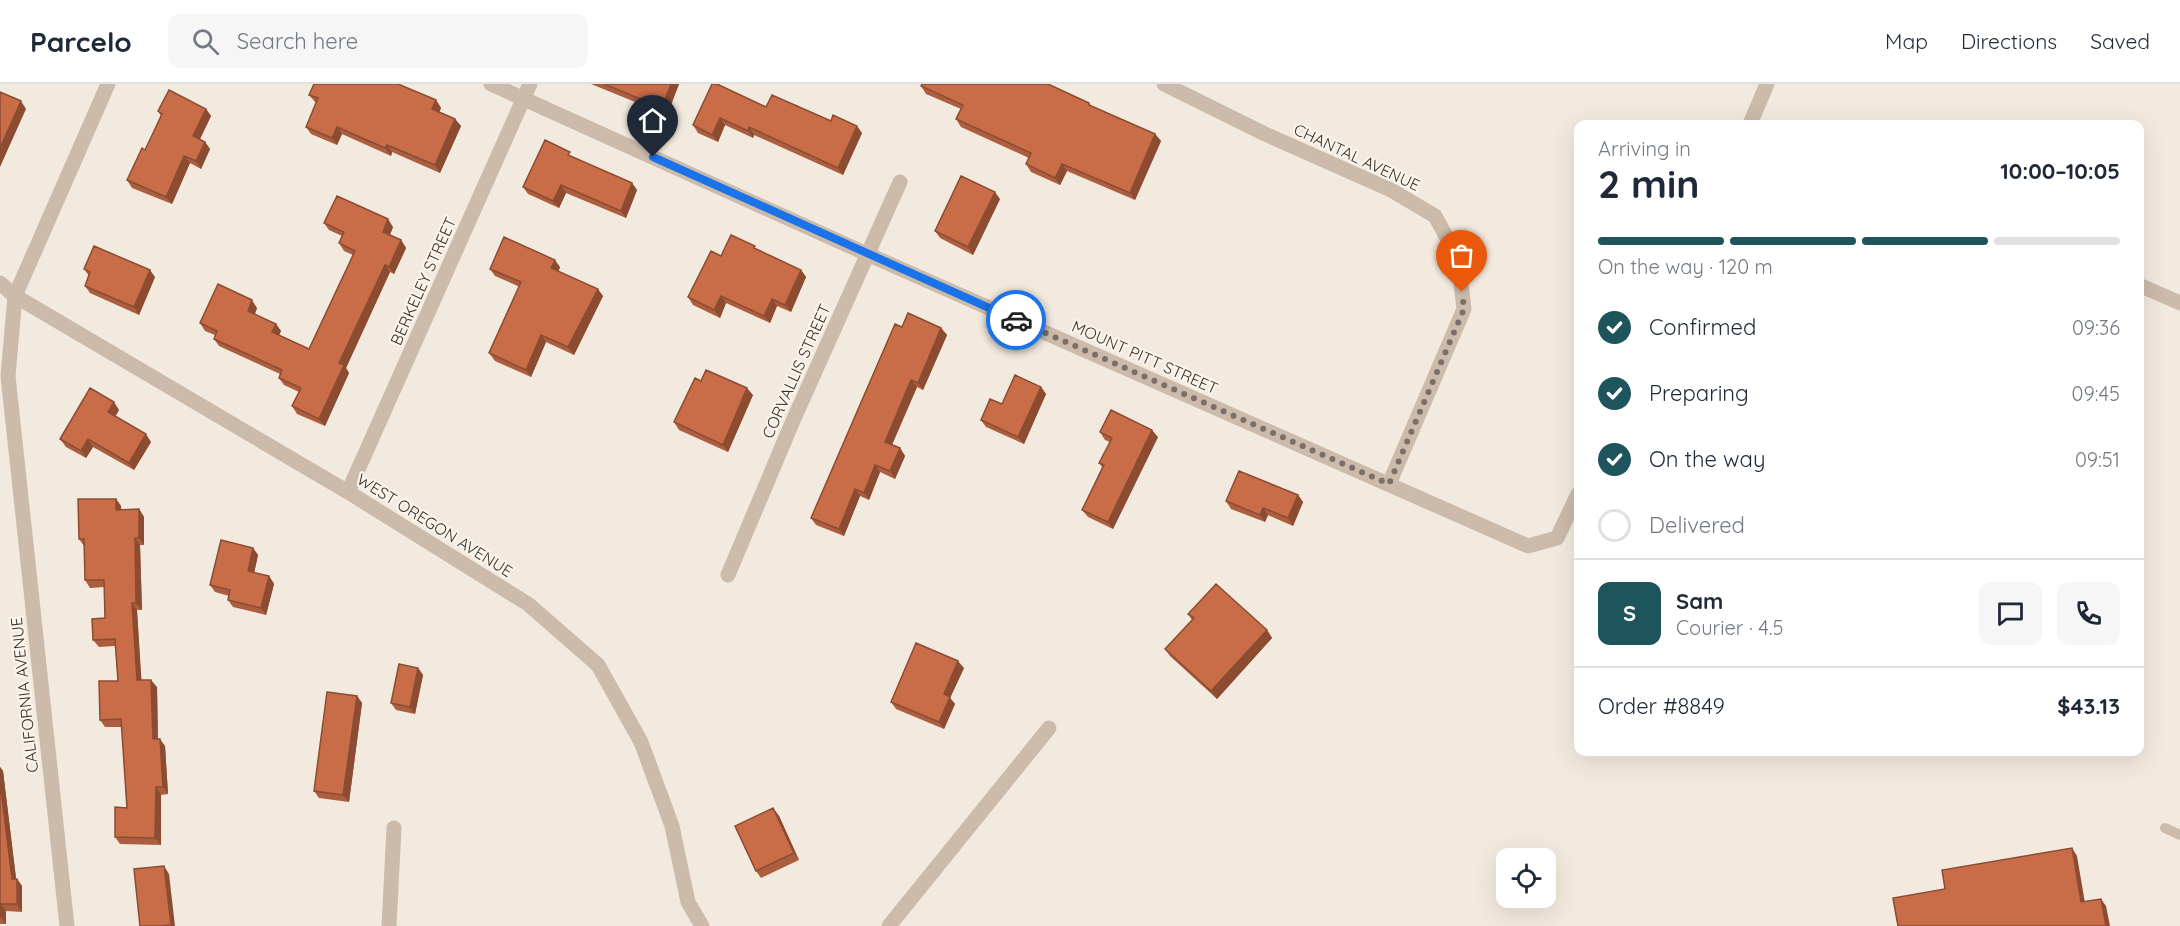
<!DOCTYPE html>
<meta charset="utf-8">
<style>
:root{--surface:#fff;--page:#f6f6f7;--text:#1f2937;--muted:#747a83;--line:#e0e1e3;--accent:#1e555c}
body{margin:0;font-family:Quicksand,sans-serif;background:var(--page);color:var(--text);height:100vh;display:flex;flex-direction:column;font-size:22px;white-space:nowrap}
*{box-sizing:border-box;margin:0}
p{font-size:20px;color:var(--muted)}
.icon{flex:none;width:33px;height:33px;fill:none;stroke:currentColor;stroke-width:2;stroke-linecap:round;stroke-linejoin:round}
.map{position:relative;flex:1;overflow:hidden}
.panel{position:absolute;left:1574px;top:36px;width:570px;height:636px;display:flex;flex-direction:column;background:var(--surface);border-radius:12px;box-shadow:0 6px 24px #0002}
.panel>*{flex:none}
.buttons{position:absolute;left:1496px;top:764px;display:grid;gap:12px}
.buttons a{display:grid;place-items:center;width:60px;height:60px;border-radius:12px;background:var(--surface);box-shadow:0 6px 24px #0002;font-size:30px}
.pin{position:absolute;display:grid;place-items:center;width:51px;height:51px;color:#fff;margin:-62px -26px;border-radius:50% 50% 50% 0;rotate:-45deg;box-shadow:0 0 6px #0007}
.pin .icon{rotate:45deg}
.courier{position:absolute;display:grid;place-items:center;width:60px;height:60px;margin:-30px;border:4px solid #1a73e8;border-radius:50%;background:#fff;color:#222;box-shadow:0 2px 8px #0007}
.head em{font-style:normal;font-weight:700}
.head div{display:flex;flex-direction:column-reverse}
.head{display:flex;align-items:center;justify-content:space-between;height:102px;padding:0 24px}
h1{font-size:39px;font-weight:700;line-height:45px}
.bar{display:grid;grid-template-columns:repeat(4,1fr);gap:9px 6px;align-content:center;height:72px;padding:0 24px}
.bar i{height:8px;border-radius:4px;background:var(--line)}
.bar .current{background:var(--accent)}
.bar p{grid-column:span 4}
.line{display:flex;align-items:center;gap:15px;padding:0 24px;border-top:2px solid var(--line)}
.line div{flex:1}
.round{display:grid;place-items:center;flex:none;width:63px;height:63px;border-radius:12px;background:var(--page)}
ol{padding:0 24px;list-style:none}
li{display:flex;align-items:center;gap:18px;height:66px}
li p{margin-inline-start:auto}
li .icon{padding:6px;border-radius:50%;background:var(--accent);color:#fff;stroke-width:4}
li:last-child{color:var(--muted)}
li i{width:33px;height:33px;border:3px solid var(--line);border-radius:50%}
header{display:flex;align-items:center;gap:36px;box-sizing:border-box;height:84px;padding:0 30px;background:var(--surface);border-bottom:2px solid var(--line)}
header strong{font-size:28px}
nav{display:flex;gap:33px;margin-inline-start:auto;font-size:21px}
.search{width:420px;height:54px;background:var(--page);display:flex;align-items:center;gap:15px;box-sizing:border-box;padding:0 21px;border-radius:12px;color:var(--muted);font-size:22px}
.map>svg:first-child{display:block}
</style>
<header>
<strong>Parcelo</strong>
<div class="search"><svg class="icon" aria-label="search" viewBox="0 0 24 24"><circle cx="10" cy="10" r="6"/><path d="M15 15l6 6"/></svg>Search here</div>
<nav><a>Map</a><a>Directions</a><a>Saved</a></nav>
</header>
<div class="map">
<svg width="2180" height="842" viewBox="0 0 2180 842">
<rect width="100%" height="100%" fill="#f3eadf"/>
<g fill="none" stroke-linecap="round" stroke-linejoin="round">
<path stroke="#cba" stroke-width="10" d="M2165,744L2180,751"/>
<path stroke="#cba" stroke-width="15" d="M491,0L867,170L1528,462L1557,454L1578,410
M1164,0L1265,50L1391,106L1435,132L1458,174L1464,225L1389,400
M1750,40L1767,0
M0,199L15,212L348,408L528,520L598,581L641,658L672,742L688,818L702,842
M2139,201L2180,219
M348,408L530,0
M728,491L792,339L900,98
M389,842L394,744
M889,842L1049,644"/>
<path stroke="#cba" stroke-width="15" d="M67,842L8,292L15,212L108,0"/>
</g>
<path fill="#ac5e3e" d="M591,0H679L667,31Z
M921,2L1089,19L1092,23L1155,50L1161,57L1135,116L1067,87L1060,101L1031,88L1026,80L1029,74L961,43L956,35L961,25L926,10Z
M309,11L436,16L441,24L439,28L455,35L461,42L440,89L392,68L391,72L342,50L337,61L311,50L306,43L316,19Z
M766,23L831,37L862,49L843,91L754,51L753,54L725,41L718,58L698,49L693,41Z
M206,25L211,32L200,55L205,58L210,65L201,85L190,79L172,120L132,104L127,96L145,66L161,32L158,27Z
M574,74L632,99L637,106L626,134L566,109L559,124L528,110L523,103Z
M1000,115L973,171L940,154L935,147Z
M324,139L393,143L390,151L401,156L406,164L394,190L390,188L346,284L349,289L325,342L297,330L292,322L299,308L284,301L279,294L280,290L219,262L214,255L215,251L205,247L200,239L257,224L255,230L276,240L281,247L279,251L309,265L353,171L344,167L339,159L342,152L329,146Z
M757,166L801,186L806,193L791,228L777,222L770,239L726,219L720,234L693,221L688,213L721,172Z
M560,183L558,187L603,212L574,271L546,258L531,293L495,277L489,269L520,203L495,192L490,185Z
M84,185L155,193L139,231L90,209L85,202L89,192Z
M941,244L947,251L923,306L917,303L892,361L900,364L905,372L895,395L880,388L869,416L860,412L844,452L816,441L811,434Z
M701,297L753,311L728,368L679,346L674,338Z
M1041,303L1046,310L1024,360L986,343L981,336L1002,320Z
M119,326L115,333L151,358L134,386L93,363L86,374L66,363L60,355Z
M1100,348L1158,353L1113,445L1088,433L1082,426L1102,383L1099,379L1110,358L1105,356Z
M1298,411L1303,418L1293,442L1268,431L1265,438L1231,425L1226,417Z
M116,415L121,422V426L139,425L144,433V461H140L142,526H137L141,596L157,603L158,655L165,662L168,710L161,711V761L120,760L115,753L127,724L122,643H105L100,636L118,597L115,562L99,563L93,556L105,534L104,503L90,504L85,496L84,462L79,455Z
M253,464L258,471L254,489L269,492L274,500L266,531L233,523L228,516L229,512L215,508L210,501Z
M1188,530L1267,546L1272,554L1217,615L1170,572L1165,565L1192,536Z
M418,584L423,591L415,630L396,626L391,619Z
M964,584L950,614L955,620L944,645L896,625L891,618Z
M357,612L362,619L349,718L319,714L314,707Z
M0,683L3,687L16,795H17L22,802V828L6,827V840H0Z
M773,724L779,732L799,776L761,794L756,787Z"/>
<path fill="#8c4c32" d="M671,0H679L667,31L662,24Z
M436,16L441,24L438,32L432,25Z
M21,17L26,25L0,83V64Z
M206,25L211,32L198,59L193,52Z
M720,34L725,41L718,58L712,51Z
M455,35L461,42L440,89L435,81Z
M857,42L862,49L843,91L838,84Z
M337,43L342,50L337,61L332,54Z
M749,43L754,51L753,54L748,47Z
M1155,50L1161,57L1135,116L1130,109Z
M205,58L210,65L201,85L196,77Z
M387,61L392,68L391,72L385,64Z
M184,72L190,79L172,120L166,113Z
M1062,80L1067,87L1060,101L1055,94Z
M632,99L637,106L626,134L621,127Z
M561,101L566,109L559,124L553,117Z
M995,108L1000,115L973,171L968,163Z
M388,135L393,143L388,155L383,148Z
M401,156L406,164L394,190L389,183Z
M555,176L560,183L557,192L551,184Z
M385,181L390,188L346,284L349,289L325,342L319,335L339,279Z
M150,186L155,193L139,231L134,223Z
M801,186L806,193L791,228L785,221Z
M598,205L603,212L574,271L568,263Z
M721,212L726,219L720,234L714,226Z
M772,215L777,222L770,239L764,232Z
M252,216L257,224L253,234L248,227Z
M276,240L281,247L277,255L272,248Z
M941,244L947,251L923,306L918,299Z
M541,251L546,258L531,293L526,286Z
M911,296L917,303L890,365L885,358Z
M1041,303L1046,310L1024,360L1018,353Z
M747,304L753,311L728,368L723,361Z
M114,318L119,326L113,336L108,328Z
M1152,346L1158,353L1113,445L1108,438Z
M146,350L151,358L134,386L129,379Z
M88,355L93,363L86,374L81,367Z
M900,364L905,372L895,395L890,387Z
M875,381L880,388L869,416L864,409Z
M855,405L860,412L844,452L839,445Z
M1298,411L1303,418L1293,442L1288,434Z
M116,415L121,422L122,433L116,426Z
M1263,424L1268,431L1265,438L1260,431Z
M139,425L144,433V461L139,454Z
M135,454L140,461L142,526L136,519Z
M253,464L258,471L253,494L248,487Z
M269,492L274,500L266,531L261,524Z
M132,519L137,526L142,604L137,596Z
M1267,546L1272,554L1217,615L1211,607Z
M958,577L964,584L950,614L955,620L944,645L939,638L944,610Z
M418,584L423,591L415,630L410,623Z
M151,596L157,603L158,663L153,655Z
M357,612L362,619L349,718L343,711Z
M160,655L165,662L168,710L163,703Z
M0,683L3,687L17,802L12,795L0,697Z
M156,703L161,711V761L155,754Z
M773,724L779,732L799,776L794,769Z
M2072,764L2077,772L2086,825L2081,818Z
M164,782L169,790L175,842H171V841Z
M17,795L22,802V828L17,820Z
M2101,815L2106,822L2110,842H2106Z
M1,820L6,827V840L1,833Z"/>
<path fill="#c86d48" stroke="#8c4c32" stroke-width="1.5" d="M314,0H398L436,16L432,25L455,35L435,81L387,61L385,64L337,43L332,54L306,43L318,14L309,11Z
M604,0H671L662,24Z
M712,0H717L766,23L772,11L831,37L833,31L857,42L838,84L749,43L748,47L720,34L712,51L693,41Z
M922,0H1048L1089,19V21L1155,50L1130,109L1062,80L1055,94L1026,80L1031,69L956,35L963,21L921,2Z
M169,6L206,25L193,52L205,58L196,77L184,72L166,113L127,96L142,64L145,66L162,30L158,27Z
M0,8L21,17L0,64Z
M545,56L570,68L568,71L632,99L621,127L561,101L553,117L523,103Z
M961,92L995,108L968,163L935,147Z
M337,112L388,135L383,148L401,156L389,183L385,181L339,279L344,281L319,335L292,322L301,304L279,294L282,286L214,255L217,247L200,239L218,200L252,216L248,227L276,240L272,248L309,265L355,167L339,159L344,148L324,139Z
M731,151L755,162L754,164L801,186L785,221L772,215L764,232L721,212L714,226L688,213L711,167L721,172Z
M504,153L555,176L551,184L598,205L568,263L541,251L526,286L489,269L521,198L490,185Z
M94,162L150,186L134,223L85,202L90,188L84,185Z
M908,229L941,244L918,299L911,296L885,358L900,364L890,387L875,381L864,409L855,405L839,445L811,434L895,240L902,243Z
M706,286L747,304L723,361L674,338L695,294L701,297Z
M1015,291L1041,303L1018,353L981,336L990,315L1002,320Z
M90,304L114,318L108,328L146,350L129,379L88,355L81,367L60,355Z
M1111,326L1152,346L1108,438L1082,426L1104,381L1099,379L1112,354L1100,348Z
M1239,387L1298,411L1288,434L1263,424L1260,431L1226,417Z
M78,415H116V426L139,425V454H135L136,519H132L137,596H151L153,655H160L163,703H156L155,754L115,753V723L127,724L121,635L100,636L99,597H118L115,555L93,556L92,535L105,534L104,496H85L84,455H79Z
M221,456L253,464L248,487L269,492L261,524L228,516L230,506L210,501Z
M1216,500L1267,546L1211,607L1165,565L1194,534L1188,530Z
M916,559L958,577L944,610L950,613L939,638L891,618Z
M399,580L418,584L410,623L391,619Z
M327,608L357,612L343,711L314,707Z
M0,697L12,795H17V820H1V833H0Z
M773,724L794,769L756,787L735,742Z
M2072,764L2081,818L2101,815L2106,842H1898L1893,814L1945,805L1942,786Z
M164,782L171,841L160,842H140L134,785Z"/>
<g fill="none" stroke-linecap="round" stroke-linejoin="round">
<path stroke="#7a7069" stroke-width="6" stroke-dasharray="0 10.8" d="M1016,236L1389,400L1464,225L1462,208"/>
<path stroke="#1a73e8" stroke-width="8" d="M653,73L1016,236"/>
</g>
<g text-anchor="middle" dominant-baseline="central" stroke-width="4.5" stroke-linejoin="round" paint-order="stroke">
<g font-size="16" fill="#392f2a" stroke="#faf4eb">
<text transform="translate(1357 73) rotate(25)">CHANTAL AVENUE</text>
<text transform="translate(423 197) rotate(-66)">BERKELEY STREET</text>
<text transform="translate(1145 273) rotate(24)">MOUNT PITT STREET</text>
<text transform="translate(796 287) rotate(-66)">CORVALLIS STREET</text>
<text transform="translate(435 441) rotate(32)">WEST OREGON AVENUE</text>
<text transform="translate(24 611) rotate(-96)">CALIFORNIA AVENUE</text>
</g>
</g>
</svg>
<div class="buttons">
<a><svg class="icon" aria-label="locate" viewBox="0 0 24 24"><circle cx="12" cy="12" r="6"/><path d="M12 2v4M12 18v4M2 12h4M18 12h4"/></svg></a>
</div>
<div class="pin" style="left:1462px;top:208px;background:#ea580c"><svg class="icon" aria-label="bag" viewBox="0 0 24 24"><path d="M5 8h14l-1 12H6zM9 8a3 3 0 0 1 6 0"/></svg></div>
<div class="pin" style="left:653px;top:73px;background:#1f2937"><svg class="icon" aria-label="home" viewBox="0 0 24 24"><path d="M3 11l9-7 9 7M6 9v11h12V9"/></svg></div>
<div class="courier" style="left:1016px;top:236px"><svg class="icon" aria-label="car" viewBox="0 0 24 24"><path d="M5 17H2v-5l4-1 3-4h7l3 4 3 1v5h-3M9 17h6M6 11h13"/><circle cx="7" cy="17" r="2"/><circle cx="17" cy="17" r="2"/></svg></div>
<section class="panel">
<div class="head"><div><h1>2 min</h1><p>Arriving in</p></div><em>10:00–10:05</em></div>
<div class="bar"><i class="current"></i><i class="current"></i><i class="current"></i><i></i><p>On the way · 120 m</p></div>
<ol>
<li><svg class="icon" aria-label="check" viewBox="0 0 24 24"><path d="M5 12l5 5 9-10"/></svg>Confirmed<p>09:36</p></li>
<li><svg class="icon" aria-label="check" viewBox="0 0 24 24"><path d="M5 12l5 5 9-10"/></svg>Preparing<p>09:45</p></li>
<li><svg class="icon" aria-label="check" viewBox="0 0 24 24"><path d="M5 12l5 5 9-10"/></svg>On the way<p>09:51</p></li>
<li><i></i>Delivered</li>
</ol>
<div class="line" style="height:108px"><b class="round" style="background:var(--accent);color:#fff">S</b><div><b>Sam</b><p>Courier · 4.5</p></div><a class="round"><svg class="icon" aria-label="chat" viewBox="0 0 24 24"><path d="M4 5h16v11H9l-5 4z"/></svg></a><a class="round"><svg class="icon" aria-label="phone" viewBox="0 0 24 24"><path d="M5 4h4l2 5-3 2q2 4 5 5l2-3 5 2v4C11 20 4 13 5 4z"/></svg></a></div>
<div class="line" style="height:78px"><div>Order #8849</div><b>$43.13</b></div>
</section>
</div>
